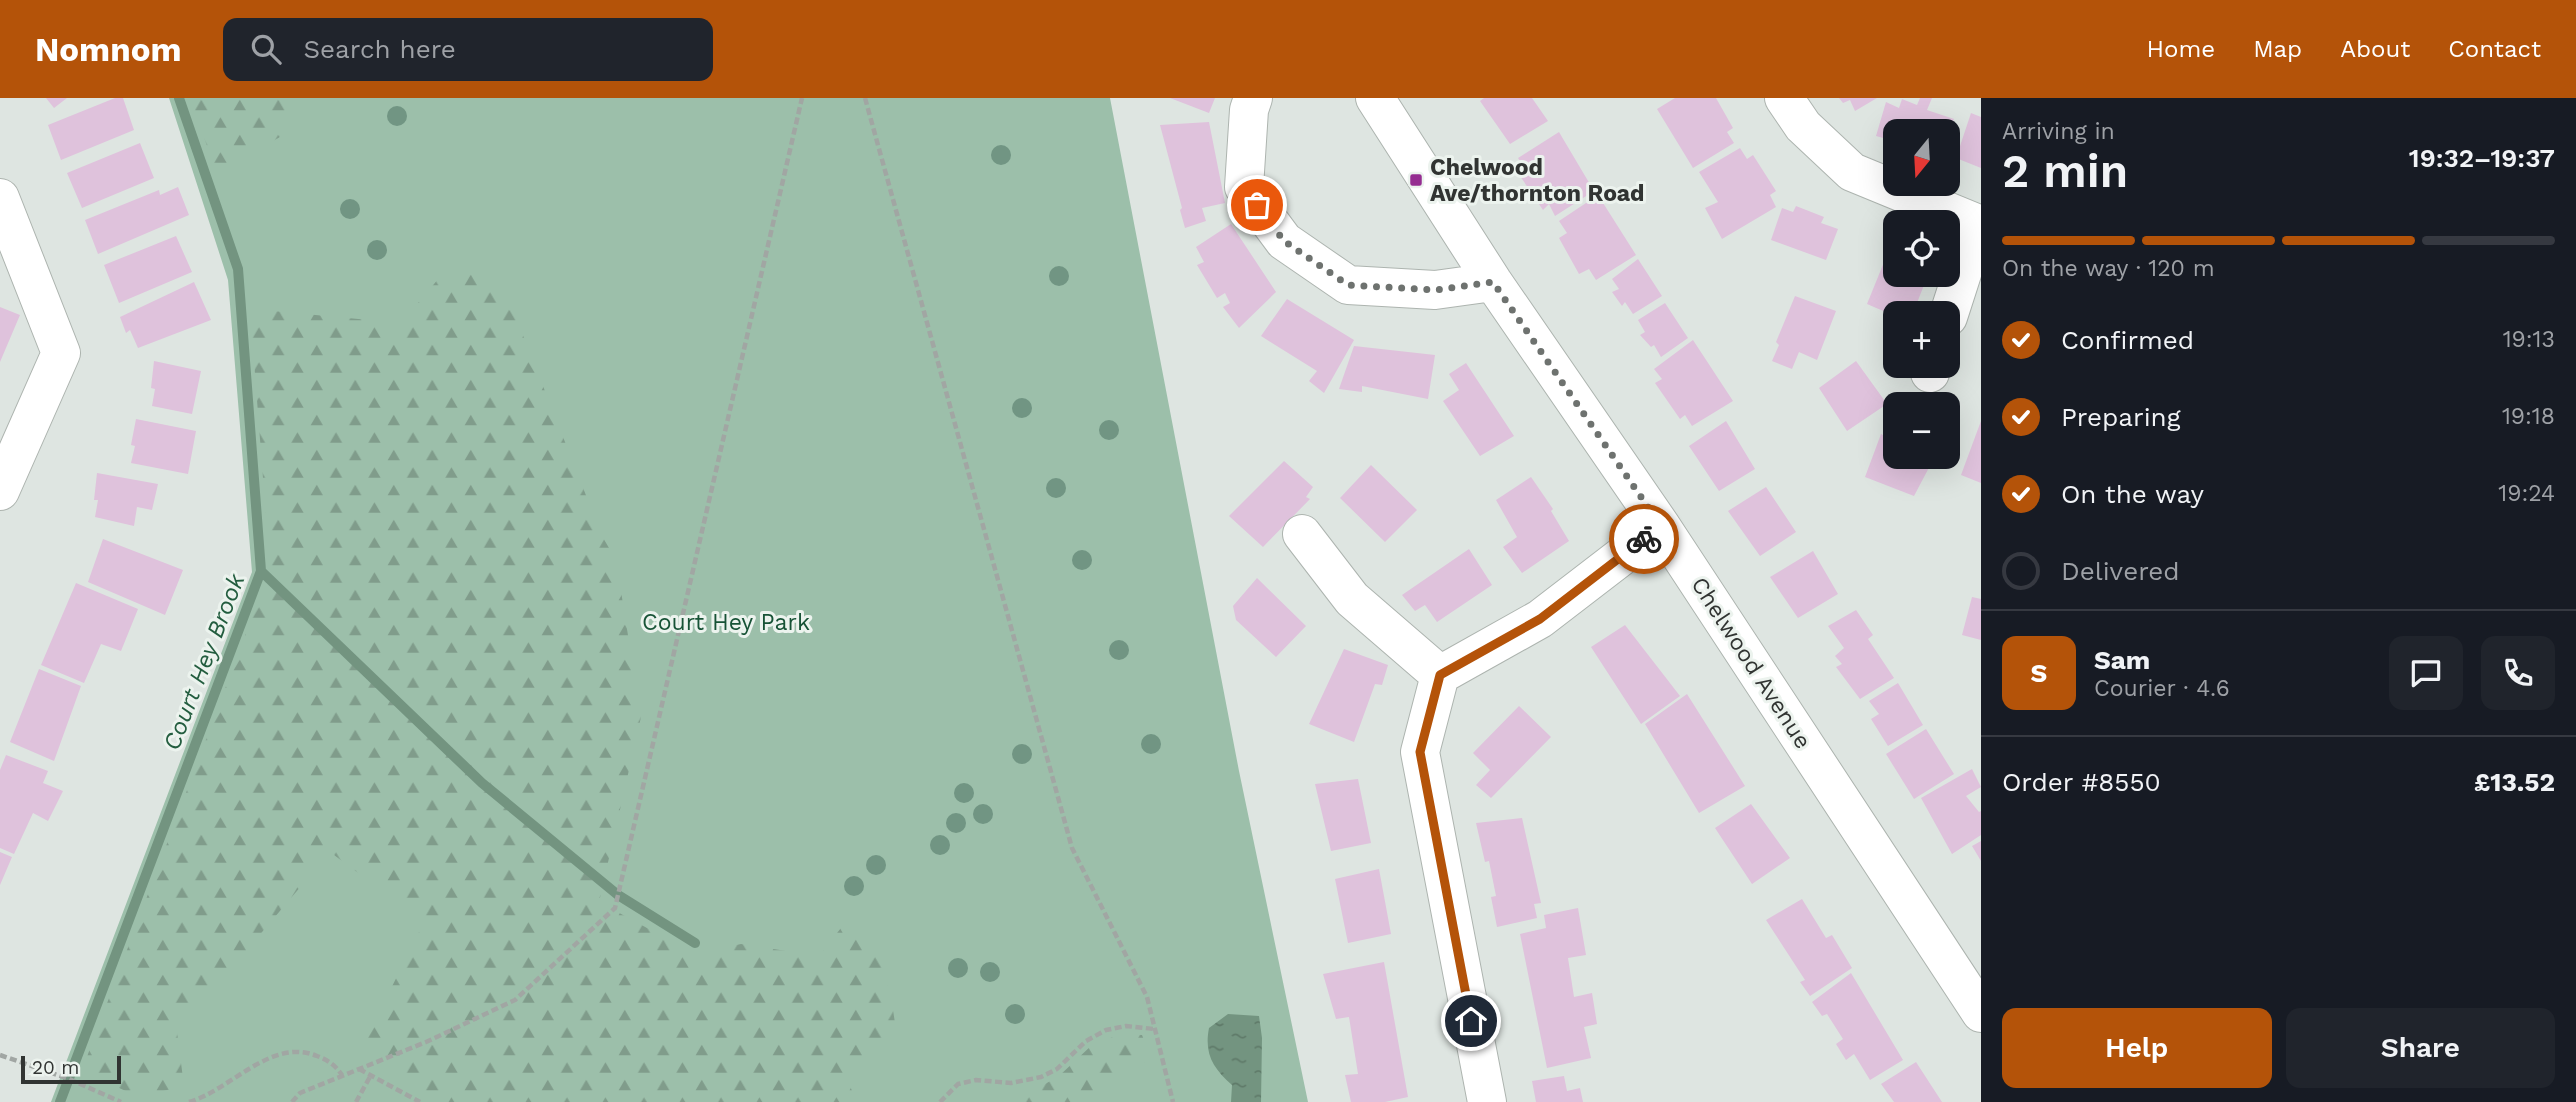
<!DOCTYPE html>
<meta charset="utf-8">
<style>
:root{--surface:#171b24;--page:#20242c;--text:#f1f3f6;--muted:#9ea1a6;--line:#363941;--accent:#b45309}
body{margin:0;font-family:"Work Sans",sans-serif;background:var(--page);color:var(--text);height:100vh;display:flex;flex-direction:column;font-size:26px;white-space:nowrap}
*{box-sizing:border-box;margin:0}
p{font-size:23px;color:var(--muted)}
.icon{flex:none;width:38px;height:38px;fill:none;stroke:currentColor;stroke-width:2;stroke-linecap:round;stroke-linejoin:round}
.map{position:relative;flex:1;overflow:hidden}
.drawer{display:flex;flex-direction:column;background:var(--surface);width:595px}
.drawer>*{flex:none}
.needle{width:46px;rotate:198deg}
.buttons{position:absolute;left:1883px;top:21px;display:grid;gap:14px}
.buttons a{display:grid;place-items:center;width:77px;height:77px;border-radius:14px;background:var(--surface);box-shadow:0 7px 28px #0002;font-size:35px}
.scale{position:absolute;left:21px;bottom:18px;width:100px;box-sizing:border-box;padding-left:7px;border:4px solid #313432;border-top:0;font-size:19px;line-height:24px;white-space:nowrap;color:#313432;-webkit-text-stroke:5px #ecf3ee;paint-order:stroke}
.pin{position:absolute;display:grid;place-items:center;width:60px;height:60px;color:#fff;margin:-30px;border:4px solid #fff;border-radius:50%;box-shadow:0 2px 7px #0007}
.courier{position:absolute;display:grid;place-items:center;width:70px;height:70px;margin:-35px;border:5px solid #b45309;border-radius:50%;background:#fff;color:#222;box-shadow:0 2px 9px #0007}
.headline em{font-style:normal;font-weight:600}
.headline div{display:flex;flex-direction:column-reverse}
.headline{display:flex;align-items:center;justify-content:space-between;height:119px;padding:0 21px}
h1{font-size:46px;font-weight:600;line-height:52px}
.bar{display:grid;grid-template-columns:repeat(4,1fr);gap:10px 7px;align-content:center;height:84px;padding:0 21px}
.bar i{height:9px;border-radius:5px;background:var(--line)}
.bar .active{background:var(--accent)}
.bar p{grid-column:span 4}
.line{display:flex;align-items:center;gap:18px;padding:0 21px;border-top:2px solid var(--line)}
.line div{flex:1}
.round{display:grid;place-items:center;flex:none;width:74px;height:74px;border-radius:14px;background:var(--page)}
ol{padding:0 21px;list-style:none}
li{display:flex;align-items:center;gap:21px;height:77px}
li p{margin-inline-start:auto}
li .icon{padding:7px;border-radius:50%;background:var(--accent);color:#fff;stroke-width:4}
li:last-child{color:var(--muted)}
li i{width:38px;height:38px;border:4px solid var(--line);border-radius:50%}
.action{display:flex;gap:14px;margin-top:auto;padding:14px 21px}
.action a{flex:1;height:80px;border-radius:14px;background:var(--accent);color:#fff;font-size:28px;font-weight:600;line-height:80px;text-align:center}
.action a+a{background:var(--page);color:var(--text)}
header{display:flex;align-items:center;gap:42px;box-sizing:border-box;height:98px;padding:0 35px;background:var(--accent);color:#fff}
header strong{font-size:33px}
nav{display:flex;gap:38px;margin-inline-start:auto;font-size:24px}
.search{width:490px;height:63px;background:var(--page);display:flex;align-items:center;gap:18px;box-sizing:border-box;padding:0 24px;border-radius:14px;color:var(--muted);font-size:26px}
main{display:flex;flex:1;min-height:0}
.map>svg:first-child{display:block}
</style>
<header>
<strong>Nomnom</strong>
<div class="search"><svg class="icon" aria-label="search" viewBox="0 0 24 24"><circle cx="10" cy="10" r="6"/><path d="M15 15l6 6"/></svg>Search here</div>
<nav><a>Home</a><a>Map</a><a>About</a><a>Contact</a></nav>
</header>
<main>
<div class="map">
<svg width="1981" height="1004" viewBox="0 0 1981 1004">
<defs>
<pattern id="forest-firs" width="22" height="20" patternUnits="userSpaceOnUse" patternTransform="scale(1.75)"><rect width="22" height="20" fill="#9cbfaa"/><path d="M5 1l3.5 6h-7zM16 11l3.5 6h-7z" fill="#809c8b"/></pattern>
<pattern id="water-ripples" width="26" height="14" patternUnits="userSpaceOnUse" patternTransform="scale(1.75)"><rect width="26" height="14" fill="#739480"/><path d="M2 4q2-2 4 0t4 0M15 11q2-2 4 0t4 0" fill="none" stroke="#5f7a69"/></pattern>
</defs>
<rect width="100%" height="100%" fill="#dee5e1"/>
<path fill="#9cbfaa" d="M169,0H1110L1239,673L1308,1004H51L252,474L228,182Z"/>
<path fill="url(#forest-firs)" d="M190,0H306L285,36L217,76Z
M445,173H479L515,217L602,438L616,462L641,619L599,804L695,856L741,846L819,858L848,821L876,845L891,899L897,938L881,954L845,974L856,1004H435L362,949L424,824L330,754L177,934L184,988L138,999L82,972L270,471L250,211L401,225Z
M1121,936L1142,937L1151,960L1080,1004H1014L1059,978L1092,947Z"/>
<path fill="url(#water-ripples)" d="M1228,916L1259,918L1262,940L1261,1004H1231L1232,987C1213,970 1204,956 1209,930Z"/>
<g fill="none" stroke-linecap="round" stroke-linejoin="round">
<path stroke="#739480" stroke-width="10" d="M261,473L482,685L618,797L695,845
M60,1004L261,473L238,171L179,0"/>
</g>
<path fill="#dfc2dc" d="M46,0H67L54,10Z
M115,0H123L134,32L61,62L48,27Z
M1170,0H1215L1209,15Z
M1484,0H1532L1548,23L1510,46L1480,3Z
M1675,0H1716L1733,30L1727,34L1734,45L1693,70L1657,11Z
M1839,0H1877L1855,13L1850,2L1843,5Z
M1920,0H1932L1927,12L1954,21L1949,33H1895V47L1887,44V41L1876,38L1886,4L1899,10L1902,1L1917,7Z
M1971,15L1981,19V70L1956,60Z
M1209,24L1225,105L1202,110L1206,123L1185,130L1180,112L1182,110L1160,27Z
M1559,34L1594,93L1555,118L1549,106L1543,112L1518,75L1525,71L1518,60Z
M140,45L154,80L82,110L67,75Z
M1740,50L1747,61L1753,57L1776,93L1770,97L1776,109L1722,141L1705,110L1718,104L1699,74Z
M178,89L189,117L98,156L85,122L159,92L160,97Z
M1598,97L1636,157L1596,182L1589,171L1579,176L1559,140L1567,135L1559,123Z
M1796,108L1824,119L1821,125L1838,131L1826,162L1771,142L1782,110L1793,114Z
M1231,126L1276,194L1239,230L1223,209L1230,205L1225,195L1217,200L1197,167L1204,164L1196,149Z
M176,138L192,174L119,205L104,167Z
M1893,142L1895,143V177H1928L1913,215H1895V218L1867,206Z
M1638,161L1662,198L1633,216L1625,204L1622,208L1612,194L1619,191L1612,181Z
M194,184L211,222L138,250L130,232L126,235L120,219Z
M1795,198L1836,213L1817,262L1799,254L1792,271L1772,263L1779,247L1776,244Z
M1287,201L1354,242L1324,295L1309,283L1317,273L1261,238Z
M1665,205L1688,240L1661,259L1654,247L1651,249L1640,237L1645,234L1638,222Z
M0,209L20,217L0,264Z
M1693,242L1733,303L1692,328L1685,317L1680,321L1655,285L1662,281L1654,271Z
M1354,248L1435,257L1428,301L1362,288V294L1339,291Z
M154,263L201,273L192,316L152,308L155,291L151,290Z
M1856,263L1887,306L1847,333L1819,290Z
M1466,265L1514,338L1480,358L1443,303L1459,292L1449,276Z
M136,321L196,333L188,376L131,365L135,348L131,347Z
M1726,323L1755,371L1719,393L1689,348Z
M1981,323V385L1961,377Z
M1881,336L1895,343V359H1927L1933,362L1914,398L1865,379Z
M1284,363L1313,389L1306,399L1310,401L1263,449L1229,418Z
M1371,367L1417,412L1385,444L1340,400Z
M97,375L158,386L152,412L137,409L134,428L95,419L98,402H94Z
M1531,379L1553,411L1551,413L1569,443L1522,475L1503,449L1517,439L1496,402Z
M1766,389L1796,434L1760,458L1728,413Z
M103,441L183,472L165,517L88,484Z
M1469,451L1492,487L1437,524L1425,507L1415,513L1402,497Z
M1813,453L1838,496L1798,520L1770,479Z
M1257,480L1306,528L1276,559L1236,522L1233,508Z
M76,485L138,511L121,553L101,546L84,585L41,567Z
M1972,499L1981,501V542L1962,537Z
M1856,512L1873,537L1868,541L1894,580L1860,601L1836,569L1842,566L1835,558L1844,550L1828,528Z
M1625,527L1680,598L1641,626L1591,549Z
M1344,551L1388,567L1382,587L1375,586L1354,644L1309,626Z
M39,571L81,588L54,663L10,644Z
M1898,585L1923,627L1888,648L1871,621L1879,616L1869,603Z
M1687,596L1745,688L1699,715L1645,626Z
M1519,608L1551,639L1491,700L1476,687L1490,672L1473,655Z
M1926,631L1954,676L1914,701L1886,656Z
M6,657L48,673L43,685L63,693L48,723L33,715L14,756L0,750V672Z
M1972,671L1981,689L1966,698L1979,714L1981,713V737L1952,756L1921,700Z
M1358,681L1371,745L1331,753L1315,686Z
M1751,706L1790,760L1752,786L1715,730Z
M1522,720L1541,805L1534,806L1537,820L1497,829L1491,799L1496,798L1489,763L1485,764L1476,725Z
M1981,743V763L1972,748Z
M0,754L12,759L0,787Z
M1379,771L1391,836L1348,845L1335,781Z
M1802,801L1826,840L1832,837L1852,870L1810,898L1800,884L1805,882L1766,822Z
M1578,810L1586,857L1568,860L1574,899L1592,895L1597,926L1584,929L1591,960L1547,970L1520,836L1546,830L1544,817Z
M1384,864L1408,999L1385,1004H1351L1345,977L1358,976L1349,919L1336,921L1323,876Z
M1851,875L1903,962L1870,982L1854,956L1846,962L1836,946L1843,941L1827,916L1822,918L1812,904Z
M1916,964L1942,1004H1894L1881,986Z
M1564,978L1567,993L1580,990L1583,1004H1536L1532,983Z"/>
<g fill="none" stroke-linecap="round" stroke-linejoin="round">
<g stroke="#adb4af" stroke-width="40">
<path id="minor" d="M1253,0L1249,12L1244,89L1284,143L1348,187L1435,192L1493,184
M1375,0L1493,184L1661,428L1981,915
M1784,0L1803,28L1852,74L1981,127
M0,100L61,255L0,393
M1948,219L1978,126
M1930,275L1932,268
M1302,436L1352,501L1440,577
M1487,1004L1420,654L1440,577L1540,521L1661,428"/>
</g>
<path stroke="#a1a6a3" stroke-width="4.5" stroke-dasharray="7 3.5" stroke-linecap="butt" d="M865,0L1072,750L1147,899L1173,1004
M0,957L69,981L121,1004
M359,971L420,1004
M189,1004C231,992 271,939 317,958C328,962 335,967 342,977
M292,1004L300,995L426,944L515,902L615,810L802,0
M356,1004L371,977
M940,1004L958,986L976,982L1011,985L1041,979L1057,971L1086,943L1106,932L1126,928L1154,931"/>
<use href="#minor" stroke="#fff" stroke-width="38"/>
</g>
<g fill="#719583">
<circle cx="397" cy="18" r="10"/>
<circle cx="1001" cy="57" r="10"/>
<circle cx="350" cy="111" r="10"/>
<circle cx="377" cy="152" r="10"/>
<circle cx="1059" cy="178" r="10"/>
<circle cx="1022" cy="310" r="10"/>
<circle cx="1109" cy="332" r="10"/>
<circle cx="1056" cy="390" r="10"/>
<circle cx="1082" cy="462" r="10"/>
<circle cx="1119" cy="552" r="10"/>
<circle cx="1151" cy="646" r="10"/>
<circle cx="1022" cy="656" r="10"/>
<circle cx="964" cy="695" r="10"/>
<circle cx="983" cy="716" r="10"/>
<circle cx="956" cy="725" r="10"/>
<circle cx="940" cy="747" r="10"/>
<circle cx="876" cy="767" r="10"/>
<circle cx="854" cy="788" r="10"/>
<circle cx="958" cy="870" r="10"/>
<circle cx="990" cy="874" r="10"/>
<circle cx="1015" cy="916" r="10"/>
</g>
<g fill="none" stroke-linecap="round" stroke-linejoin="round">
<path stroke="#6e726f" stroke-width="7" stroke-dasharray="0 12.6" d="M1257,107L1284,143L1348,187L1435,192L1493,184L1661,428L1644,441"/>
<path stroke="#b45309" stroke-width="9" d="M1471,923L1420,654L1440,577L1540,521L1644,441"/>
</g>
<rect fill="#952d91" stroke="#ecf3ee" stroke-width="2.5" x="1409" y="75" width="14" height="14" rx="3.5"/>
<g text-anchor="middle" dominant-baseline="central" stroke-width="6" stroke-linejoin="round" paint-order="stroke">
<g font-size="23" font-weight="bold" fill="#313432" stroke="#ecf3ee" text-anchor="start">
<text x="1430" y="69">Chelwood<tspan x="1430" dy="26">Ave/thornton Road</tspan></text>
</g>
<g font-size="23" fill="#175336" stroke="#ecf3ee">
<text x="726" y="524">Court Hey Park</text>
</g>
<g font-size="23" fill="#313432" stroke="#ecf3ee">
<text transform="translate(1751 565) rotate(57)">Chelwood Avenue</text>
</g>
<g font-size="24" font-style="italic" fill="#235d3f" stroke="#ecf3ee">
<text transform="translate(204 564) rotate(-69)">Court Hey Brook</text>
</g>
</g>
</svg>
<div class="buttons">
<a><svg class="needle" viewBox="-14 -14 28 28"><path d="M0-13l5 13h-10z" fill="#e53935"/><path d="M0 13l5-13h-10z" fill="#9ea1a6"/></svg></a>
<a><svg class="icon" aria-label="locate" viewBox="0 0 24 24"><circle cx="12" cy="12" r="6"/><path d="M12 2v4M12 18v4M2 12h4M18 12h4"/></svg></a>
<a>+</a>
<a>−</a>
</div>
<div class="scale">20 m</div>
<div class="pin" style="left:1257px;top:107px;background:#ea580c"><svg class="icon" aria-label="bag" viewBox="0 0 24 24"><path d="M5 8h14l-1 12H6zM9 8a3 3 0 0 1 6 0"/></svg></div>
<div class="pin" style="left:1471px;top:923px;background:#1f2937"><svg class="icon" aria-label="home" viewBox="0 0 24 24"><path d="M3 11l9-7 9 7M6 9v11h12V9"/></svg></div>
<div class="courier" style="left:1644px;top:441px"><svg class="icon" aria-label="bike" viewBox="0 0 24 24"><circle cx="6" cy="16" r="4"/><circle cx="18" cy="16" r="4"/><path d="M6 16l4-8h5l3 8M10 8l3 8H6M13 5h3"/></svg></div>
</div>
<section class="drawer">
<div class="headline"><div><h1>2 min</h1><p>Arriving in</p></div><em>19:32–19:37</em></div>
<div class="bar"><i class="active"></i><i class="active"></i><i class="active"></i><i></i><p>On the way · 120 m</p></div>
<ol>
<li><svg class="icon" aria-label="check" viewBox="0 0 24 24"><path d="M5 12l5 5 9-10"/></svg>Confirmed<p>19:13</p></li>
<li><svg class="icon" aria-label="check" viewBox="0 0 24 24"><path d="M5 12l5 5 9-10"/></svg>Preparing<p>19:18</p></li>
<li><svg class="icon" aria-label="check" viewBox="0 0 24 24"><path d="M5 12l5 5 9-10"/></svg>On the way<p>19:24</p></li>
<li><i></i>Delivered</li>
</ol>
<div class="line" style="height:126px"><b class="round" style="background:var(--accent);color:#fff">S</b><div><b>Sam</b><p>Courier · 4.6</p></div><a class="round"><svg class="icon" aria-label="chat" viewBox="0 0 24 24"><path d="M4 5h16v11H9l-5 4z"/></svg></a><a class="round"><svg class="icon" aria-label="phone" viewBox="0 0 24 24"><path d="M5 4h4l2 5-3 2q2 4 5 5l2-3 5 2v4C11 20 4 13 5 4z"/></svg></a></div>
<div class="line" style="height:91px"><div>Order #8550</div><b>£13.52</b></div>
<div class="action"><a>Help</a><a>Share</a></div>
</section>
</main>
